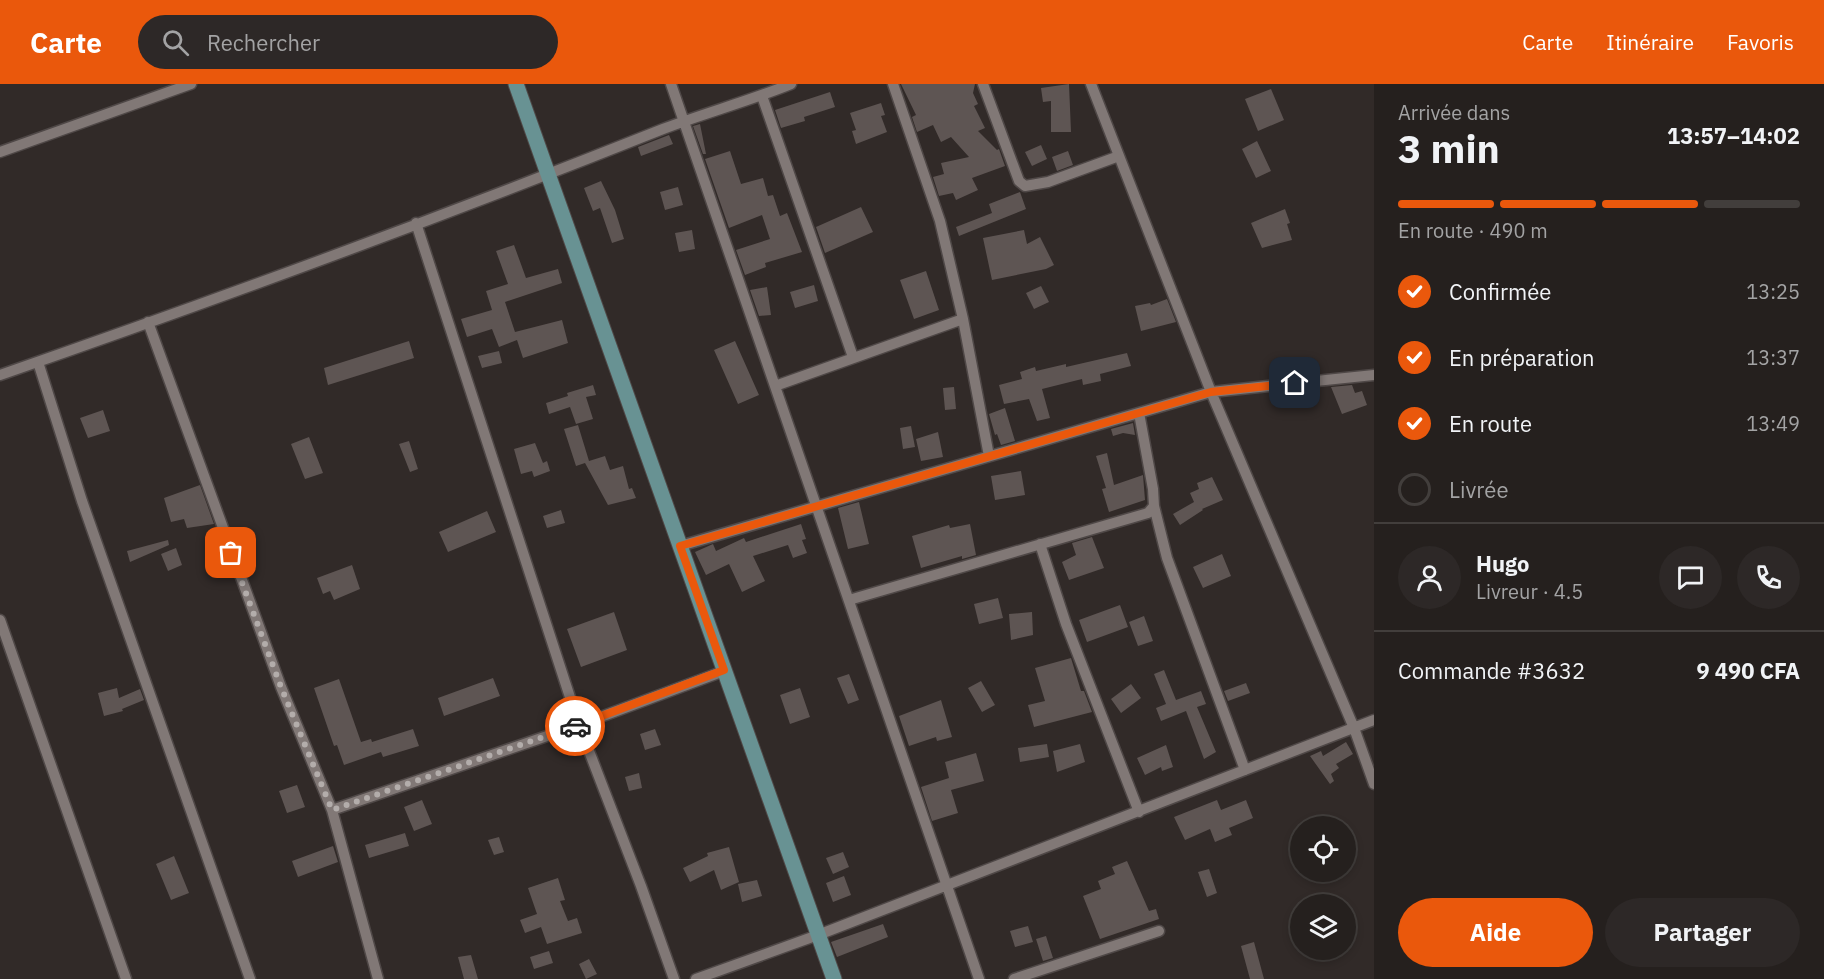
<!DOCTYPE html>
<html lang="fr">
<meta charset="utf-8">
<style>
:root{--surface:#25201e;--page:#2d2827;--text:#f1f3f6;--muted:#a3a3a4;--line:#423e3c;--accent:#ea580c}
body{margin:0;font-family:"IBM Plex Sans",sans-serif;background:var(--page);color:var(--text);height:100vh;display:flex;flex-direction:column;font-size:22px;white-space:nowrap}
*{box-sizing:border-box;margin:0}
p{font-size:20px;color:var(--muted)}
.icon{flex:none;width:33px;height:33px;fill:none;stroke:currentColor;stroke-width:2;stroke-linecap:round;stroke-linejoin:round}
.map{position:relative;flex:1;overflow:hidden}
.panel{display:flex;flex-direction:column;background:var(--surface);width:450px}
.panel>*{flex:none}
.controls{position:absolute;left:1290px;top:732px;display:grid;gap:12px}
.controls a{display:grid;place-items:center;width:66px;height:66px;border-radius:50%;background:var(--surface);box-shadow:0 3px 9px #0003,0 0 0 2px var(--line);font-size:30px}
.pin{position:absolute;display:grid;place-items:center;width:51px;height:51px;color:#fff;margin:-26px;border-radius:12px;box-shadow:0 3px 9px #0006}
.courier{position:absolute;display:grid;place-items:center;width:60px;height:60px;margin:-30px;border:4px solid #ea580c;border-radius:50%;background:#fff;color:#222;box-shadow:0 2px 8px #0007}
.head em{font-style:normal;font-weight:700}
.head div{display:flex;flex-direction:column-reverse}
.head{display:flex;align-items:center;justify-content:space-between;height:102px;padding:0 24px}
h1{font-size:39px;font-weight:700;line-height:45px}
.bar{display:grid;grid-template-columns:repeat(4,1fr);gap:9px 6px;align-content:center;height:72px;padding:0 24px}
.bar i{height:8px;border-radius:4px;background:var(--line)}
.bar .selected{background:var(--accent)}
.bar p{grid-column:span 4}
.line{display:flex;align-items:center;gap:15px;padding:0 24px;border-top:2px solid var(--line)}
.line div{flex:1}
.round{display:grid;place-items:center;flex:none;width:63px;height:63px;border-radius:32px;background:var(--page)}
ol{padding:0 24px;list-style:none}
li{display:flex;align-items:center;gap:18px;height:66px}
li p{margin-inline-start:auto}
li .icon{padding:6px;border-radius:50%;background:var(--accent);color:#fff;stroke-width:4}
li:last-child{color:var(--muted)}
li i{width:33px;height:33px;border:3px solid var(--line);border-radius:50%}
.action{display:flex;gap:12px;margin-top:auto;padding:12px 24px}
.action a{flex:1;height:69px;border-radius:36px;background:var(--accent);color:#fff;font-size:24px;font-weight:700;line-height:69px;text-align:center}
.action a+a{background:var(--page);color:var(--text)}
header{display:flex;align-items:center;gap:36px;box-sizing:border-box;height:84px;padding:0 30px;background:var(--accent);color:#fff}
header strong{font-size:28px}
nav{display:flex;gap:33px;margin-inline-start:auto;font-size:21px}
.search{width:420px;height:54px;background:var(--page);display:flex;align-items:center;gap:15px;box-sizing:border-box;padding:0 21px;border-radius:33px;color:var(--muted);font-size:22px}
main{display:flex;flex:1;min-height:0}
.map>svg:first-child{display:block}
</style>
<header>
<strong>Carte</strong>
<div class="search"><svg class="icon" aria-label="search" viewBox="0 0 24 24"><circle cx="10" cy="10" r="6"/><path d="M15 15l6 6"/></svg>Rechercher</div>
<nav><a>Carte</a><a>Itinéraire</a><a>Favoris</a></nav>
</header>
<main>
<div class="map">
<svg width="1374" height="895" viewBox="0 0 1374 895">
<rect width="100%" height="100%" fill="#312a28"/>
<path fill="#5e5553" d="M901,0H975L973,9L978,20L974,22L985,44L978,47L997,66L999,65L1005,82L972,94L978,106L956,116L953,109L939,112L933,93L944,90L941,79L969,73L951,53L941,58L933,41L917,48L912,33L916,31Z
M1069,0L1071,48H1051V17L1043,18L1041,4Z
M1271,5L1284,36L1258,47L1245,15Z
M830,8L835,23L804,33L805,37L781,44L775,26Z
M881,19L885,31L881,32L887,48L856,60L852,47L856,46L850,29Z
M700,40L706,70H703L693,42Z
M669,51L673,60L641,72L638,63Z
M1257,57L1271,87L1256,94L1242,65Z
M1041,61L1047,75L1032,82L1025,68Z
M730,67L741,100L763,94L768,112L773,111L780,132L787,129L802,168L765,179L766,183L745,191L736,166L770,155L762,131L729,144L705,75Z
M1068,67L1073,81L1057,87L1052,73Z
M601,97L615,126L624,155L612,159L600,124L593,127L584,104Z
M678,103L683,121L665,126L660,108Z
M1020,108L1026,125L959,152L956,143L992,129L989,120Z
M861,123L873,148L825,169L816,143Z
M1285,125L1290,139L1287,140L1292,156L1262,164L1251,139Z
M692,146L695,165L679,168L675,149Z
M1024,146L1027,160L1040,153L1054,181L1046,185L992,196L983,154Z
M514,161L526,194L558,185L562,199L505,218L515,248L562,236L568,259L523,274L517,256L499,263L492,245L467,253L461,235L492,226L486,207L508,200L496,167Z
M926,187L939,226L914,235L900,196Z
M814,201L818,217L795,224L790,208Z
M1041,202L1049,218L1034,225L1026,209Z
M767,203L771,231L759,232L750,206Z
M1167,215L1176,238L1141,247L1135,222L1150,219L1151,221Z
M409,257L414,274L328,301L324,284Z
M735,257L759,311L738,320L714,266Z
M499,267L502,279L482,284L478,272Z
M1127,269L1131,282L1100,290L1101,297L1083,301L1082,295L1042,305L1050,334L1037,337L1029,315L1004,320L999,301L1022,295L1020,288L1035,283L1036,287L1066,280V283Z
M593,301L596,311L586,313L593,335L576,340L570,323L549,330L546,319L568,312L567,309Z
M1352,301L1355,309L1362,307L1367,321L1342,330L1331,303Z
M954,303L956,325L945,326L943,304Z
M1005,324L1015,357L1001,361L997,350L995,351L989,330Z
M103,326L110,347L88,354L80,334Z
M1133,339L1135,351L1123,349L1113,352L1111,345Z
M578,341L589,377L605,372L610,386L623,382L629,405L632,404L636,414L608,421L585,379L576,382L564,345Z
M911,342L915,363L903,365L900,344Z
M938,348L943,373L921,377L916,355Z
M309,353L323,389L305,395L291,360Z
M409,357L418,385L410,388L399,360Z
M535,359L543,379L547,377L550,387L534,393L532,387L521,390L514,365Z
M1107,369L1114,401L1143,391L1145,416L1109,428L1102,405L1106,404L1096,372Z
M1021,387L1025,411L995,416L991,392Z
M1212,393L1223,416L1202,425L1203,426L1180,441L1173,430L1194,418L1190,409L1199,405L1197,399Z
M200,401L214,440L187,444L184,435L171,438L164,414Z
M859,418L869,460L848,465L838,424Z
M561,426L565,439L547,444L543,432Z
M487,427L496,448L448,468L439,448Z
M801,440L806,455L802,456L807,469L793,474L788,461L753,472L765,497L742,508L729,480L706,491L695,468L713,460L716,467L744,454L746,458Z
M970,440L976,471L962,475V472L921,484L912,452L949,441L950,444Z
M1092,453L1104,484L1069,496L1062,478L1076,471L1072,459Z
M168,456L169,461L130,478L127,467Z
M176,464L182,481L168,487L161,470Z
M1222,470L1231,492L1203,504L1193,483Z
M352,481L360,505L334,516L330,507L323,510L317,494Z
M998,514L1003,534L979,540L974,520Z
M1120,521L1128,543L1087,558L1079,536Z
M614,528L627,566L581,583L567,545Z
M1032,528L1033,551L1011,556L1009,530Z
M1144,532L1153,557L1138,562L1129,538Z
M1071,574L1081,607H1084L1092,628L1034,643L1028,621L1045,617L1035,584Z
M1164,586L1176,616L1201,607L1206,620L1197,623L1216,668L1204,675L1186,627L1161,637L1156,624L1166,620L1154,590Z
M849,590L859,616L848,620L837,594Z
M493,594L500,612L444,632L438,614Z
M339,595L361,658L371,655L372,658L413,645L419,662L383,673L381,668L344,681L337,661L334,662L314,604Z
M981,597L995,621L982,628L968,604Z
M1246,599L1250,609L1228,617L1224,607Z
M1131,600L1141,614L1121,629L1111,615Z
M117,604L119,614L140,605L144,616L122,625L123,627L104,632L98,609Z
M800,604L810,633L790,640L780,611Z
M941,616L952,653L937,657L936,653L909,662L899,632Z
M655,645L661,661L645,666L640,650Z
M1346,658L1353,670L1336,680L1339,684L1331,690L1334,697L1330,700L1310,672L1321,667L1323,672Z
M1047,660L1049,673L1020,678L1018,664Z
M1080,660L1085,678L1057,688L1053,667Z
M1166,661L1173,683L1162,687L1161,683L1145,691L1137,674Z
M976,669L984,697L951,706L958,729L932,737L921,703L949,694L945,678Z
M639,689L642,704L629,707L625,693Z
M297,701L305,723L287,729L279,707Z
M422,716L432,740L414,747L404,723Z
M1217,716L1221,726L1246,716L1253,734L1229,744L1232,751L1215,758L1210,745L1185,756L1174,733Z
M405,749L409,762L369,774L365,761Z
M499,753L504,768L494,771L488,756Z
M333,762L338,778L298,793L292,777Z
M729,763L739,798L721,806L714,786L690,798L683,784L708,772L707,769Z
M843,768L849,783L833,790L826,774Z
M174,772L189,809L171,816L156,780Z
M1127,777L1149,827L1156,825L1159,835L1100,855L1083,812L1101,805L1098,797L1115,790L1112,783Z
M1209,785L1217,809L1207,813L1198,788Z
M844,792L851,811L833,818L826,799Z
M558,794L565,816L560,817L568,837L577,834L582,849L547,860L541,843L525,849L520,836L537,830L528,804Z
M757,796L762,812L742,818L738,800Z
M883,840L888,853L837,873L831,858Z
M1028,842L1033,858L1015,863L1010,847Z
M1046,852L1053,874L1043,877L1036,855Z
M1254,858L1264,895H1250L1241,862Z
M549,867L553,879L534,885L530,873Z
M471,871L478,895H464L458,873Z
M589,875L597,890L586,895L579,880Z"/>
<g fill="none" stroke-linecap="round" stroke-linejoin="round">
<g stroke="#4f4847" stroke-width="13">
<path id="minor" d="M671,0L979,895
M893,0L940,137L963,235L989,372
M983,0L1019,97L1025,102L1048,98L1119,72
M1091,0L1211,308L1354,644L1374,700
M762,12L853,273
M0,68L191,0
M416,139L579,641L641,802L674,895
M148,238L281,603L332,726L378,895
M38,278L82,417L250,895
M0,291C222,214 444,132 663,45C705,29 749,17 791,0
M775,302L963,235
M1154,422L1167,474L1245,686
M1040,460L1066,540L1139,728
M680,462L1211,308L1374,291
M849,516L1148,429L1154,422L1153,405L1139,329
M0,536L126,895
M332,726L579,641L724,587
M696,895L818,851L1374,636
M1014,895L1159,847"/>
</g>
<g stroke="#4f4847" stroke-width="17">
<path id="secondary" d="M516,0L834,895"/>
</g>
<use href="#minor" stroke="#817876" stroke-width="10"/>
<use href="#secondary" stroke="#689293" stroke-width="15"/>
</g>
<g fill="none" stroke-linecap="round" stroke-linejoin="round">
<path stroke="#b3adab" stroke-width="6" stroke-dasharray="0 10.8" d="M231,469L281,603L332,726L575,642"/>
<path stroke="#ea580c" stroke-width="8" d="M575,642L724,586L680,462L1211,308L1295,299"/>
</g>
</svg>
<div class="controls">
<a><svg class="icon" aria-label="locate" viewBox="0 0 24 24"><circle cx="12" cy="12" r="6"/><path d="M12 2v4M12 18v4M2 12h4M18 12h4"/></svg></a>
<a><svg class="icon" aria-label="layers" viewBox="0 0 24 24"><path d="M12 4l9 5-9 5-9-5zM3 14l9 5 9-5"/></svg></a>
</div>
<div class="pin" style="left:231px;top:469px;background:#ea580c"><svg class="icon" aria-label="bag" viewBox="0 0 24 24"><path d="M5 8h14l-1 12H6zM9 8a3 3 0 0 1 6 0"/></svg></div>
<div class="pin" style="left:1295px;top:299px;background:#1f2937"><svg class="icon" aria-label="home" viewBox="0 0 24 24"><path d="M3 11l9-7 9 7M6 9v11h12V9"/></svg></div>
<div class="courier" style="left:575px;top:642px"><svg class="icon" aria-label="car" viewBox="0 0 24 24"><path d="M5 17H2v-5l4-1 3-4h7l3 4 3 1v5h-3M9 17h6M6 11h13"/><circle cx="7" cy="17" r="2"/><circle cx="17" cy="17" r="2"/></svg></div>
</div>
<section class="panel">
<div class="head"><div><h1>3 min</h1><p>Arrivée dans</p></div><em>13:57–14:02</em></div>
<div class="bar"><i class="selected"></i><i class="selected"></i><i class="selected"></i><i></i><p>En route · 490 m</p></div>
<ol>
<li><svg class="icon" aria-label="check" viewBox="0 0 24 24"><path d="M5 12l5 5 9-10"/></svg>Confirmée<p>13:25</p></li>
<li><svg class="icon" aria-label="check" viewBox="0 0 24 24"><path d="M5 12l5 5 9-10"/></svg>En préparation<p>13:37</p></li>
<li><svg class="icon" aria-label="check" viewBox="0 0 24 24"><path d="M5 12l5 5 9-10"/></svg>En route<p>13:49</p></li>
<li><i></i>Livrée</li>
</ol>
<div class="line" style="height:108px"><a class="round"><svg class="icon" aria-label="person" viewBox="0 0 24 24"><circle cx="12" cy="8" r="4"/><path d="M4 21q1-7 8-7t8 7"/></svg></a><div><b>Hugo</b><p>Livreur · 4.5</p></div><a class="round"><svg class="icon" aria-label="chat" viewBox="0 0 24 24"><path d="M4 5h16v11H9l-5 4z"/></svg></a><a class="round"><svg class="icon" aria-label="phone" viewBox="0 0 24 24"><path d="M5 4h4l2 5-3 2q2 4 5 5l2-3 5 2v4C11 20 4 13 5 4z"/></svg></a></div>
<div class="line" style="height:78px"><div>Commande #3632</div><b>9 490 CFA</b></div>
<div class="action"><a>Aide</a><a>Partager</a></div>
</section>
</main>
